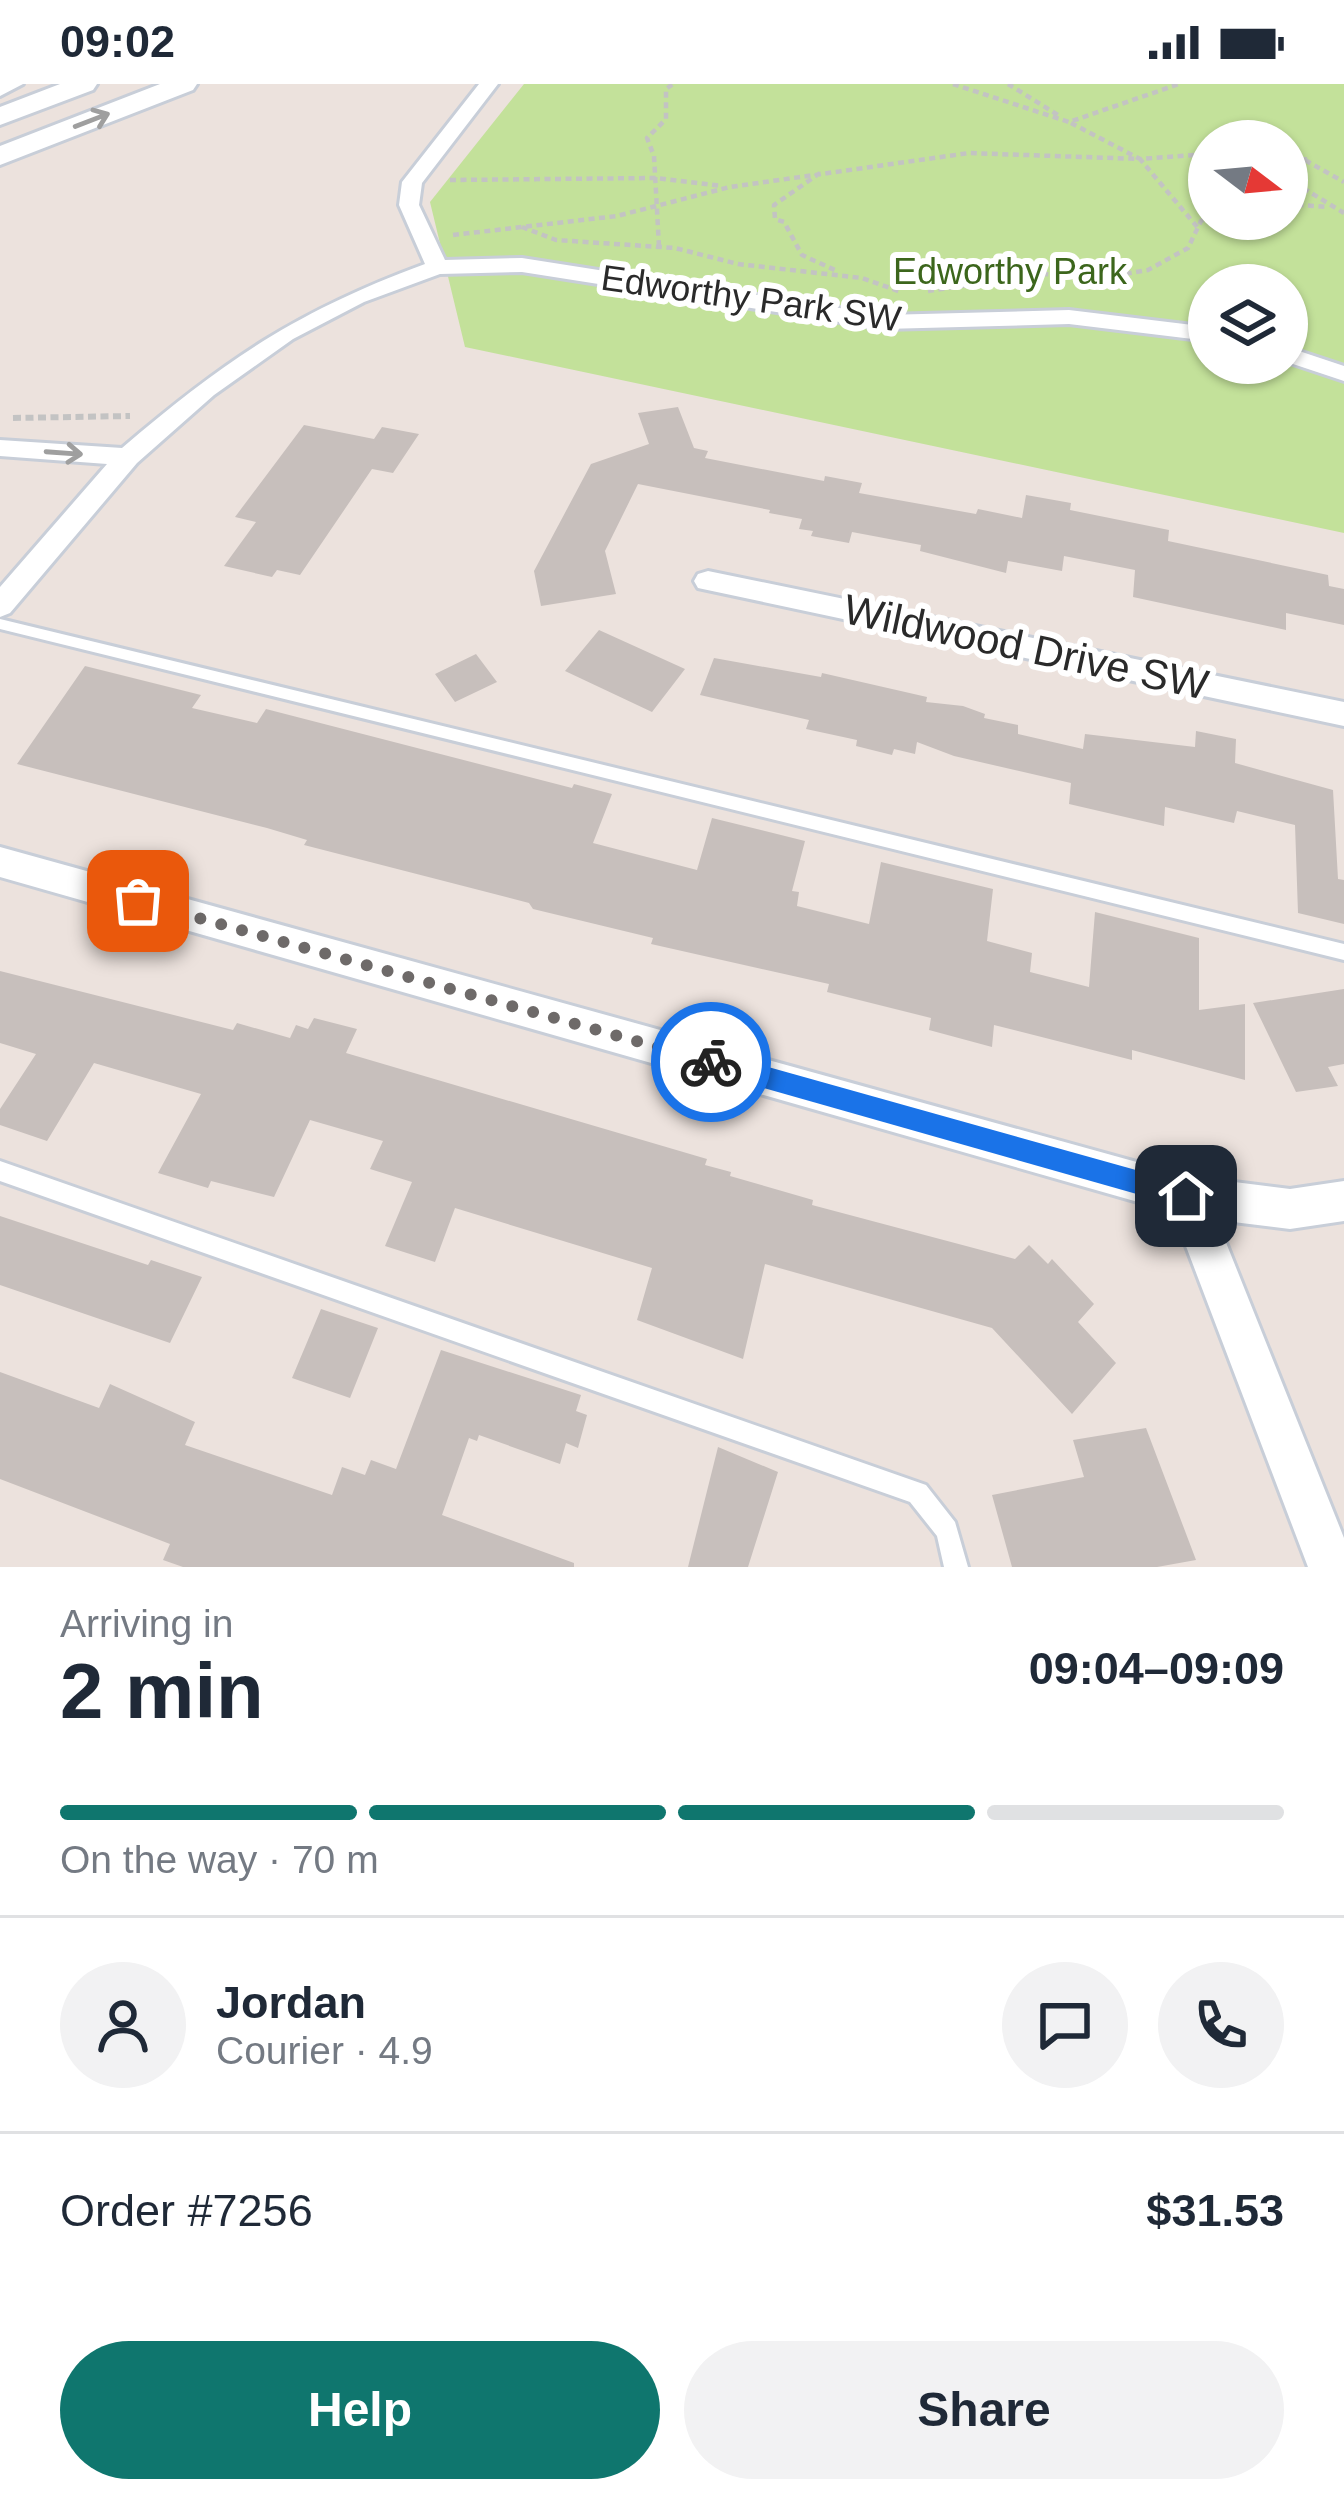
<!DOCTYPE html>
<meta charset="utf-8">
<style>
:root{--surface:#fff;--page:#f2f2f3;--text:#1f2937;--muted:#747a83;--line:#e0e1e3;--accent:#0f766e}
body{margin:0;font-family:Arial,sans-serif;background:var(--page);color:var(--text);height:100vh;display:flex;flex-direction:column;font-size:45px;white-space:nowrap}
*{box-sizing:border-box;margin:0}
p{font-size:39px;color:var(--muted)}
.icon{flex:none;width:66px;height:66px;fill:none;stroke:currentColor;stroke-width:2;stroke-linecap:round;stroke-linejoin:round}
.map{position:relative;height:1483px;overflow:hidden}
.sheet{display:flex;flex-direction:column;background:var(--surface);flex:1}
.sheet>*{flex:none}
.needle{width:78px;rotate:106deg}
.tools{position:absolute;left:1188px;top:36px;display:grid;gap:24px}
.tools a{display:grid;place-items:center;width:120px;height:120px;border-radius:50%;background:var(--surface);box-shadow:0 3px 9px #0004;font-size:60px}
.pin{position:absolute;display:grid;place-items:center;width:102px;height:102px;color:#fff;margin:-51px;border-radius:24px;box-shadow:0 6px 18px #0006}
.courier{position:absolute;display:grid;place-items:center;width:120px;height:120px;margin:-60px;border:9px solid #1a73e8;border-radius:50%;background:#fff;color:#222;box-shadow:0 3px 15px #0007}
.overview em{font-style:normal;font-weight:800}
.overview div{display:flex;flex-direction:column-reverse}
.overview{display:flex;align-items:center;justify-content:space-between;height:204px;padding:0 60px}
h1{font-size:78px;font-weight:800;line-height:90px}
.bar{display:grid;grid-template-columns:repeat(4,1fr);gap:18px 12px;align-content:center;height:144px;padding:0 60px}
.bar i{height:15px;border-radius:9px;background:var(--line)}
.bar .active{background:var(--accent)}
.bar p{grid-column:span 4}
.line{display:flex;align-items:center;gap:30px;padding:0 60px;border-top:3px solid var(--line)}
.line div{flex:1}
.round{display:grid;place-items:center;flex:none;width:126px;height:126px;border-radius:63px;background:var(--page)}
.button{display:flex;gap:24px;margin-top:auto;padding:24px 60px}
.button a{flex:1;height:138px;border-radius:72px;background:var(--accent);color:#fff;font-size:48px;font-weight:800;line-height:138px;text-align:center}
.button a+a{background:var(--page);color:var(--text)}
.status{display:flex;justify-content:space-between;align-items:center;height:84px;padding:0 60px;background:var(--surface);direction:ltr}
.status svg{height:33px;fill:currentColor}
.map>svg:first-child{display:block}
</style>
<div class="status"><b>09:02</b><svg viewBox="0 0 49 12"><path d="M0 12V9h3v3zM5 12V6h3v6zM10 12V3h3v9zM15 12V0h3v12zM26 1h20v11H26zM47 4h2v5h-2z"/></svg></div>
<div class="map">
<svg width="1344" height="1483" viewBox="0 0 1344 1483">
<rect width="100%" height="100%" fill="#ece2dd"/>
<path fill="#c3e19a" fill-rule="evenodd" d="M524,0H1344V449L465,263L430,118ZM1209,57H1287V135H1209ZM1209,201H1287V279H1209Z"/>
<path fill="#c7bfbc" d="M678,323L694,364L708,367L705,374L824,397L825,392L862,399L859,409L976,430L978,425L1022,434L1026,411L1071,419L1070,426L1169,446L1168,457L1328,491L1329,502L1344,505V541L1286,529V546L1133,513L1135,486L1064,472L1062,487L1008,477L1006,489L920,467L921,461L852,448L849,459L811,452L813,447L799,445L802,435L769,429L770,426L638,400L605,467L616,510L541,522L534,487L591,380L649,360L638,329Z
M304,341L374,355L382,343L419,350L393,389L372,385L300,491L277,486L272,493L224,482L256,438L235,433Z
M599,546L685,585L652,628L565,587Z
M476,570L497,598L455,618L435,590Z
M714,574L821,593L822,589L927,613L926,618L963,622L985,630L984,634L1018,641V650L1083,665L1085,650L1195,663L1196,647L1236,655L1235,679L1333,706L1338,795L1344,796V840L1298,829L1295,741L1237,727L1234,739L1165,723L1164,742L1069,720L1071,699L954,672L917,658L915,670L894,665L892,671L856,662L857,656L806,645L809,636L700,611Z
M85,582L201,611L192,624L257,639L266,625L572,704L574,700L612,710L593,759L697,786L712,734L805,757L792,807L799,808L797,822L869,840L881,778L993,805L987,857L1032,869L1030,888L1089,903L1095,828L1199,854V926L1245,920V996L1132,966V976L994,941L992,963L929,946L931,934L827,908L829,900L651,860L653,854L533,825L529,819L304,761L307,756L267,744L17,680Z
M0,887L233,946L237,939L290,954L296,941L308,945L314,934L357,945L346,969L707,1075L705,1081L731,1088L730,1092L813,1116L812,1121L1015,1175L1029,1161L1048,1180L1052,1175L1094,1220L1078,1238L1116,1279L1072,1330L992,1244L765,1180L743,1275L637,1236L652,1184L455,1124L435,1178L385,1162L412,1098L370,1085L383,1057L310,1036L274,1113L211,1097L208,1104L158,1089L201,1010L94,979L47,1057L0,1041V1025L36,970L0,959Z
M1344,905V980L1328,983L1338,1002L1296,1008L1253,919Z
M0,1132L148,1181L151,1176L202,1193L170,1259L0,1201Z
M321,1225L378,1244L350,1314L292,1294Z
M441,1266L581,1311L576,1327L587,1331L578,1364L566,1359L560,1380L479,1351L477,1357L469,1354L442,1431L574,1479V1483H183L163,1476L170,1460L0,1395V1288L99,1324L110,1300L195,1338L185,1361L332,1411L342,1383L365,1391L371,1376L396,1385Z
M1146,1344L1196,1476L1157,1483H1012L992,1411L1084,1393L1073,1356Z
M718,1363L778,1388L748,1483H688Z"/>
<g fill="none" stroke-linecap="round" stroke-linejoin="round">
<g stroke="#c8ced8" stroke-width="6">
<path id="lane" d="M0,535L1344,860V876L0,545Z
M0,1077L926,1401L955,1438L968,1483H944L937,1452L910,1418L0,1097Z"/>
</g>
<g stroke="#c8ced8" stroke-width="6">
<path id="street" d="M0,0H23L0,12Z
M479,0H498L422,99L419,121L445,176L522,174L884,231L1069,226L1209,243V257L1069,240L884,245L522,188L440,190L364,218L293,255L214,311L137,379L10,529L0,533V503L107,380L0,372V356L122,364C225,276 297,227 425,180L399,121L402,98Z
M1287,263L1344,282V297L1287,278Z
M708,487L1344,618V642L698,504L694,497L698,490Z
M0,763L1187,1092L1290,1105L1344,1097V1137L1290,1145L1217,1136L1344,1454V1483H1308L1173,1128L0,793Z"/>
</g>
<g stroke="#c8ced8" stroke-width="6">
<path id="secondary" d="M60,0H97L93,6L0,41V23Z
M160,0H197L193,6L0,81V62Z"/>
</g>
<path stroke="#c3c3c3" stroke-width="4.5" stroke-dasharray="6 4.5" stroke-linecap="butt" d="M953,0L1069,38L1179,0
M1008,0L1058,31
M1071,39L1140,75L1209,70
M1287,66L1344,98
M1305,73L1303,104L1344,129
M820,89L774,121L775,135L784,138L802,171L837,187
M1287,94L1303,104
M450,96L655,94L722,102
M1287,120L1327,123
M522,143L556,156L675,164L738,180L862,194L901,208
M453,151L617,132L730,103L969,69L1140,75L1198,144
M659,162L654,72L647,54L666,35V5L673,0
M928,207L1043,190L1100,194L1148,186L1188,164L1201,137L1209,133"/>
<path stroke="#c3c3c3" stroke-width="6" stroke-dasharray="8 4.5" stroke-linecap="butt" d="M13,334L130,332"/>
<use href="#lane" fill="#fff" fill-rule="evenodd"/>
<use href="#street" fill="#fff" fill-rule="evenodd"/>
<use href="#secondary" fill="#fff" fill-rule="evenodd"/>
</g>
<defs><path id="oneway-shaft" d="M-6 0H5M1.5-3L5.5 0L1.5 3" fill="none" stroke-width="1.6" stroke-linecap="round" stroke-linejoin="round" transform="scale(3)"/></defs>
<g stroke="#9f9f9f">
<use href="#oneway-shaft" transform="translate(92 36) rotate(-21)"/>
<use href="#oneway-shaft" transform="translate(64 369) rotate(4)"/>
</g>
<path fill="#1a73e8" d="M711,967L1186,1100L1198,1112L1186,1124L711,989L699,978Z"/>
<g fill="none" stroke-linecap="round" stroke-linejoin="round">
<path stroke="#6e6a69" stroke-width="12" stroke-dasharray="0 21.6" d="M138,817L711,978"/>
</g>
<g text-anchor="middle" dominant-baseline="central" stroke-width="12" stroke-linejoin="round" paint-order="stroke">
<g font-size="36" fill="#3c661c" stroke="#fff">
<text x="1010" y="187">Edworthy Park</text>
</g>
<g font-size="36" fill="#2a2a2a" stroke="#fff">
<text transform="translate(751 214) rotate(8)">Edworthy Park SW</text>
</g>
<g font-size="42" fill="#2a2a2a" stroke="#fff">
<text transform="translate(1026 563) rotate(12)">Wildwood Drive SW</text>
</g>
</g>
</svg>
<div class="tools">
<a><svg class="needle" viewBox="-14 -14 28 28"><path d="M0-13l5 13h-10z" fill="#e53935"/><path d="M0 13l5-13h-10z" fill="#747a83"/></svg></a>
<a><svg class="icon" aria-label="layers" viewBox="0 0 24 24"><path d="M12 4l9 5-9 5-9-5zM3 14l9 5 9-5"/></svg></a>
</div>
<div class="pin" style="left:138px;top:817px;background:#ea580c"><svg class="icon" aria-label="bag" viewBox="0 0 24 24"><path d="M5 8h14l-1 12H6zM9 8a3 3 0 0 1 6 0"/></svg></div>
<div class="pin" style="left:1186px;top:1112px;background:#1f2937"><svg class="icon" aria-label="home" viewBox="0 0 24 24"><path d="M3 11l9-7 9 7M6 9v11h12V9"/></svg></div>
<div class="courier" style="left:711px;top:978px"><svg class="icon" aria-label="bike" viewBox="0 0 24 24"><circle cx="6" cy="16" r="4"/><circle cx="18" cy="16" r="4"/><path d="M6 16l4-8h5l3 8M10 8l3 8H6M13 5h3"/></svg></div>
</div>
<section class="sheet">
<div class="overview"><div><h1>2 min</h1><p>Arriving in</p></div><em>09:04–09:09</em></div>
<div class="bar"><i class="active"></i><i class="active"></i><i class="active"></i><i></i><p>On the way · 70 m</p></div>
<div class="line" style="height:216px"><a class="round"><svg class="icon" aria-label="person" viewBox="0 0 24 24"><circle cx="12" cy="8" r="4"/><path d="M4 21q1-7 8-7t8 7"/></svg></a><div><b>Jordan</b><p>Courier · 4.9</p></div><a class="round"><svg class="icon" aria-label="chat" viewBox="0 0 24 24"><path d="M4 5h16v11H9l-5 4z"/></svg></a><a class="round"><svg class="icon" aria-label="phone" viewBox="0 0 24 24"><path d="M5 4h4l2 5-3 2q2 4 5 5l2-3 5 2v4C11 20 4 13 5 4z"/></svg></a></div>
<div class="line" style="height:156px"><div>Order #7256</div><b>$31.53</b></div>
<div class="button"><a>Help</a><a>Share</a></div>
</section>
